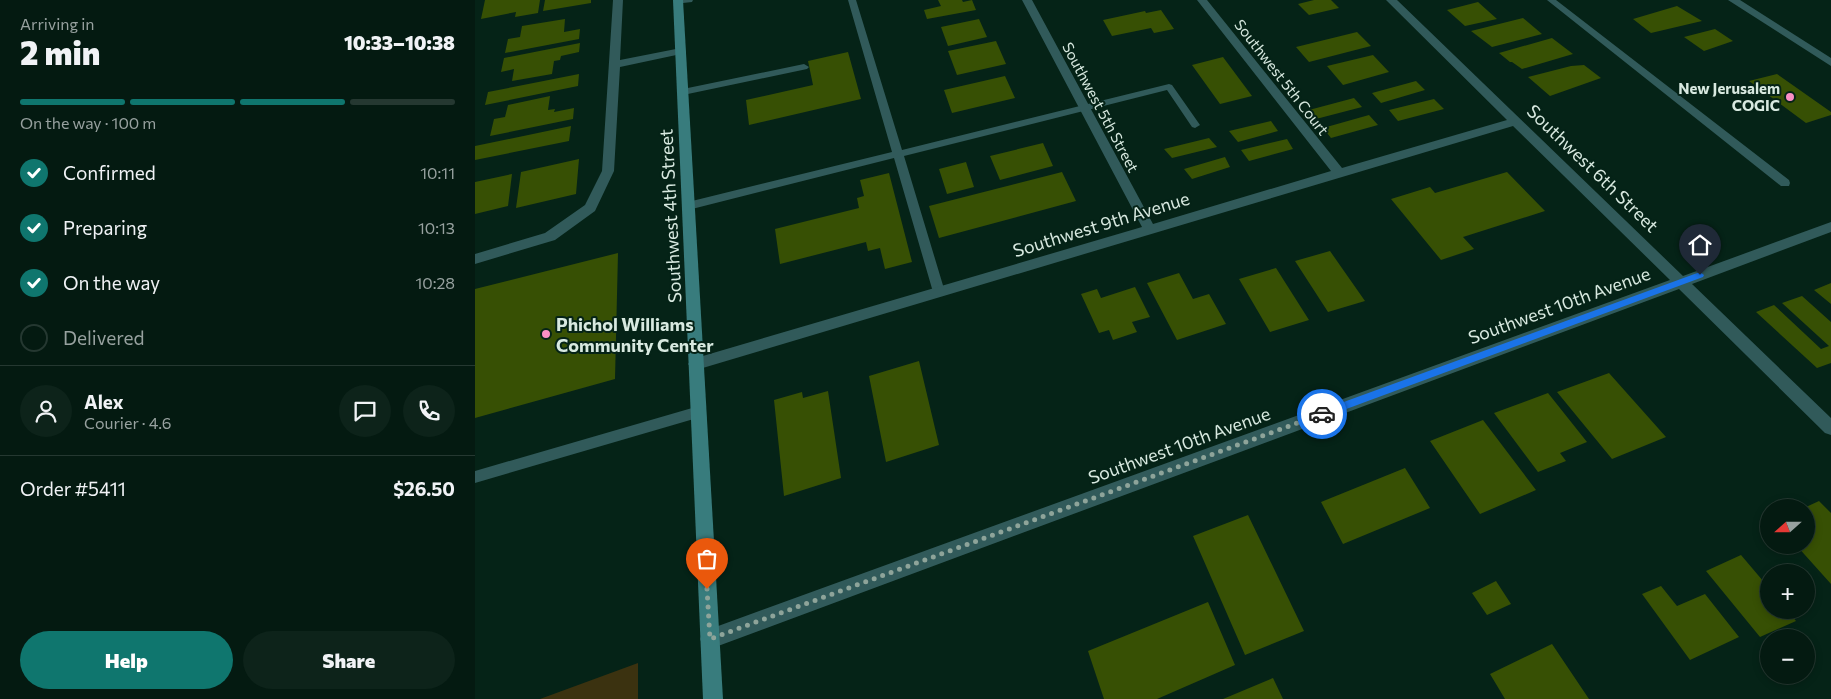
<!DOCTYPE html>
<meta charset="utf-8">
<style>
:root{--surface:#041a11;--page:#0d231a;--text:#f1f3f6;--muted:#97a19f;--line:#253831;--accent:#0f766e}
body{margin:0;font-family:Commissioner,sans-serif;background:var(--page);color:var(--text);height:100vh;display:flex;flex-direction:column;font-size:19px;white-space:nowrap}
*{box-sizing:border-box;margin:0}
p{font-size:16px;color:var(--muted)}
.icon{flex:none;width:28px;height:28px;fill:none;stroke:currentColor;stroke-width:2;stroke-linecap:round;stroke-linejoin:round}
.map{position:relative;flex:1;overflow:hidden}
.sheet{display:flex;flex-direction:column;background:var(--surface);width:475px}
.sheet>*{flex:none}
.needle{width:32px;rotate:249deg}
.tools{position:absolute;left:1285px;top:499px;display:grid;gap:10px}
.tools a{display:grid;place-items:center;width:55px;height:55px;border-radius:50%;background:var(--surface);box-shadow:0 2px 8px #0003,0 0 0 1px var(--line);font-size:25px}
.pin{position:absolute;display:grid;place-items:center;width:42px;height:42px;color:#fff;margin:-51px -21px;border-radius:50% 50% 50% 0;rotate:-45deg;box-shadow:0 0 5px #0007}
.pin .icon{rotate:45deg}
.courier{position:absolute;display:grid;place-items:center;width:50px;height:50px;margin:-25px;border:4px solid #1a73e8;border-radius:50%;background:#fff;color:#222;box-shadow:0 1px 6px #0007}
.headline em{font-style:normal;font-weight:800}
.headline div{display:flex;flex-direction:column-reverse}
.headline{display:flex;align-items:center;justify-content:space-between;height:85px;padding:0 20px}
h1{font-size:32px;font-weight:800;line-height:38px}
.bar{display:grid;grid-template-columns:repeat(4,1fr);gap:8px 5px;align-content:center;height:60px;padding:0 20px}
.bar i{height:6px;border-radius:4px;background:var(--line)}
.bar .on{background:var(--accent)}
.bar p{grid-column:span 4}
.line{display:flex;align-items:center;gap:12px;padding:0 20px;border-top:1px solid var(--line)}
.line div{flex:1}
.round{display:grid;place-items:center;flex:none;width:52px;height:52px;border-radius:26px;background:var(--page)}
ol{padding:0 20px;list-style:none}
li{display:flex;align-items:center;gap:15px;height:55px}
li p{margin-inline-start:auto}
li .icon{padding:5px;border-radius:50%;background:var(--accent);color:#fff;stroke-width:4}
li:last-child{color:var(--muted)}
li i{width:28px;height:28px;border:2px solid var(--line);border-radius:50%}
.button{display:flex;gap:10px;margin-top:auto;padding:10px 20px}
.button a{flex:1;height:58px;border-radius:30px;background:var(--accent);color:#fff;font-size:20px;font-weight:800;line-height:58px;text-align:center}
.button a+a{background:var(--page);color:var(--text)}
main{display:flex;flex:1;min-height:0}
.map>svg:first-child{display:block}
</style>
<main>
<section class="sheet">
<div class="headline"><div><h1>2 min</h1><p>Arriving in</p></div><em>10:33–10:38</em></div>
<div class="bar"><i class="on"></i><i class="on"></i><i class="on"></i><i></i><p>On the way · 100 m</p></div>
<ol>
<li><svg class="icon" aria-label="check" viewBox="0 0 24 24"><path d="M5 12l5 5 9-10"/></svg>Confirmed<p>10:11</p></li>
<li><svg class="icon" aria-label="check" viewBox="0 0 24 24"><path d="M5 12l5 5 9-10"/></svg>Preparing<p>10:13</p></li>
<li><svg class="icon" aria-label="check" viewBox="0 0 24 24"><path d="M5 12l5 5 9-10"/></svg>On the way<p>10:28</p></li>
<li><i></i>Delivered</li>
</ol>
<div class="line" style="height:90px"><a class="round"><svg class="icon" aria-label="person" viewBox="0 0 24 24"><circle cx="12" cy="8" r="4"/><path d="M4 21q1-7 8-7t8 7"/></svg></a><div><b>Alex</b><p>Courier · 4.6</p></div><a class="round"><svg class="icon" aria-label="chat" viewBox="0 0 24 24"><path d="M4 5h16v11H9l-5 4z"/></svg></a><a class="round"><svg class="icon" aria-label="phone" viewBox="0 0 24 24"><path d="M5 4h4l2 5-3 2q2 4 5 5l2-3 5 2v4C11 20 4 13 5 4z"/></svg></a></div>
<div class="line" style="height:65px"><div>Order #5411</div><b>$26.50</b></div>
<div class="button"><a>Help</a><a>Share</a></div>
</section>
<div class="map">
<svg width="1356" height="699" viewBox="0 0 1356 699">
<rect width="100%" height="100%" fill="#052317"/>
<path fill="#3b3210" d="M163,663V699H65Z"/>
<path fill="#375004" d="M10,0H65L63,13L40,17L41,12L6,19Z
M70,0H116V3L68,11Z
M463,0H487L488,2L497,0L501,10L452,19L449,10L466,6Z
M839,0H856L864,8L834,15L823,4Z
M1003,2L1022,19L990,26L972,10Z
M1202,6L1227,21L1176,33L1158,19Z
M686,10L699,29L679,33L676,28L637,36L628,20L670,11L671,13Z
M1048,18L1067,34L1017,47L996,31Z
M90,19L89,32L105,29L104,39L30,53L33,39L45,37L47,26Z
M504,19L512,37L473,46L466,27Z
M1240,29L1258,41L1229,51L1209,37Z
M882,32L896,46L834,62L821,47Z
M1077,38L1098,54L1047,69L1037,62H1035L1024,53Z
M521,41L531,64L482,75L473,51Z
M105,43L104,52L86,56L85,60L79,61L77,74L37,81L39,69L26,72L29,58Z
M373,52L386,99L274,125L271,100L338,85L333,61Z
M898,55L914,72L868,85L852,66Z
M748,57L777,96L745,104L717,65Z
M1109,65L1126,78L1075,96L1053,77L1096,66Z
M104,74L103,86L10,105L13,92Z
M1302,74L1356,112V115L1331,123L1274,81Z
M530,76L540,98L477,113L469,90Z
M941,81L950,90L906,103L897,93Z
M75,96L73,110L80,109L79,112L99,108L98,119L15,136L19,119L30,117L33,105Z
M879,98L887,107L841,119L834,110Z
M959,99L969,109L923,121L914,110Z
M894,115L903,125L856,138L848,128Z
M796,121L803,131L763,142L754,131Z
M96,126L94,141L0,160V146Z
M734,138L742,147L697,158L689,149Z
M812,139L818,149L774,161L766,150Z
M568,143L578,166L525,180L515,156Z
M750,157L755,167L717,179L709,169Z
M104,159L101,194L41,208L46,172Z
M491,162L499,187L472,194L464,169Z
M587,172L601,201L464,238L454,206Z
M1032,172L1070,211L988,237L999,249L966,260L916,199L955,187L960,193Z
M414,173L437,262L410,269L405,248L393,251L391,242L305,264L300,229L384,208L382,198L389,196L385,180Z
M37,174L33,206L0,214V182Z
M855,251L890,301L853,312L820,261Z
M143,253L140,379L0,418V289Z
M801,268L834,320L795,332L764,279Z
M704,273L718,299L734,294L751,324L702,340L672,283Z
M1356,283V304L1339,290Z
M660,287L675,317L657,322L662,332L638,340L634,330L624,333L606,294L622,289L626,298Z
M1327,296L1356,322V363L1342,368L1281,312L1299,305L1346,349L1354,346L1307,303Z
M444,361L464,445L411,462L394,376Z
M1134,373L1191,437L1137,459L1082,392Z
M353,391L366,478L309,496L299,400L327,392L328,398Z
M1073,393L1112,442L1085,453L1091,461L1063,472L1019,413Z
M1008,420L1061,490L1005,514L955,441Z
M930,468L955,508L868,544L846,502Z
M1344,501L1356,513V584L1321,545H1331V507Z
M773,515L829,631L770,655L718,536Z
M1266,555L1294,588V610H1312L1321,621L1285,637L1231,571Z
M1021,581L1036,604L1012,615L997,593Z
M1186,586L1202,606L1230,594L1264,637L1215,660L1167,594Z
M733,602L760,665L682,699H629L613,651Z
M1077,644L1114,699H1030L1015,674Z
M798,678L808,699H748Z"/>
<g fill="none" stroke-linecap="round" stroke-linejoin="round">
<path fill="#315a5a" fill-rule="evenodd" d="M373,0H381L427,150L694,84L697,85L725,125L720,128L717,127L692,90L429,156L470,292L468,295H460L458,292L419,158L213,210L209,209L208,206L209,203L213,202L417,152Z
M1072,0H1081L1314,180L1315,183L1314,186H1306Z
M329,64L334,67L332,69L208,95L203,92L208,89Z
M224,406L229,408L231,412L229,416L0,483V471Z"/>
<path fill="#315a5a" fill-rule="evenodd" d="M138,0H148L145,60L206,48L211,51L206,54L145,67L139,171L120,211L80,240L0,264V254L70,233L110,205L127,171Z
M199,0H218L217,2L199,4Z
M547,0H557L678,224L856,171L722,0H732L867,168L1032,120L911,0H922L1208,276L1356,222V232L1217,284L1356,418V435L1350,433L1204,289L235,649L228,646L225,639L228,632L235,629L1195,280L1038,126L221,370L216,368L213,364L216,360L221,358L667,227Z
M1253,0H1265L1356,58V66Z"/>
<path fill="#387c7d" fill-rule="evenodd" d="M198,0H208L248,699H228Z"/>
</g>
<path fill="#1a73e8" d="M1225,272L1229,275L1228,277L847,418L843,414L844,411Z"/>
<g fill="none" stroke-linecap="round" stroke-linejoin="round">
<path stroke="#8ea49a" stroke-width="5" stroke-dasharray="0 9" d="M232,589L235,639L847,414"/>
</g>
<g fill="#fb8fc5" stroke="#052317" stroke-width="2">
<circle cx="1315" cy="97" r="5"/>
<circle cx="71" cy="334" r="5"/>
</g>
<g text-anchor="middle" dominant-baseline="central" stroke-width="4" stroke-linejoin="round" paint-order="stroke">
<g font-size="15" fill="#d8e9e0" stroke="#052317">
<text transform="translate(807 77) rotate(52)">Southwest 5th Court</text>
<text transform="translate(626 107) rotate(62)">Southwest 5th Street</text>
</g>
<g font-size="15" font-weight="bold" fill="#d8e9e0" stroke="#052317" text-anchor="end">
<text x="1305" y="88">New Jerusalem<tspan x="1305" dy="17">COGIC</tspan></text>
</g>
<g font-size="18" fill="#d8e9e0" stroke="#052317">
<text transform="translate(1118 168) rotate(44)">Southwest 6th Street</text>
<text transform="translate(195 216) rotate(-93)">Southwest 4th Street</text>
<text transform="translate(626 224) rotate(-17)">Southwest 9th Avenue</text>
<text transform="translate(1084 305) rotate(-20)">Southwest 10th Avenue</text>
<text transform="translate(704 445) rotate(-20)">Southwest 10th Avenue</text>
</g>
<g font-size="18" font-weight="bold" fill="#d8e9e0" stroke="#052317" text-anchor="start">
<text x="81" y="324">Phichol Williams<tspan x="81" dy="21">Community Center</tspan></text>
</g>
</g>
</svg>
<div class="tools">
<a><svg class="needle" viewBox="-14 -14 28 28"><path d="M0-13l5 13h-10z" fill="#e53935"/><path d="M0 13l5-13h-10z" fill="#97a19f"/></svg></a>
<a>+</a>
<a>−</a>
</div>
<div class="pin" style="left:232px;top:589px;background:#ea580c"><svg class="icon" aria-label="bag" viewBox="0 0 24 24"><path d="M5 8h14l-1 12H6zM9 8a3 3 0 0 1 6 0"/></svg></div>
<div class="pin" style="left:1225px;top:275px;background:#1f2937"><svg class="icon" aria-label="home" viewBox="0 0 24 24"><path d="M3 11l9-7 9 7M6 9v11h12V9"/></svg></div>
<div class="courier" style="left:847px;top:414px"><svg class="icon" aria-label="car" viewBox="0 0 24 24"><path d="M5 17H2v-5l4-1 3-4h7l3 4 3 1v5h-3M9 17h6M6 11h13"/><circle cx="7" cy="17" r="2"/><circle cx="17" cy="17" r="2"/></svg></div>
</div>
</main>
